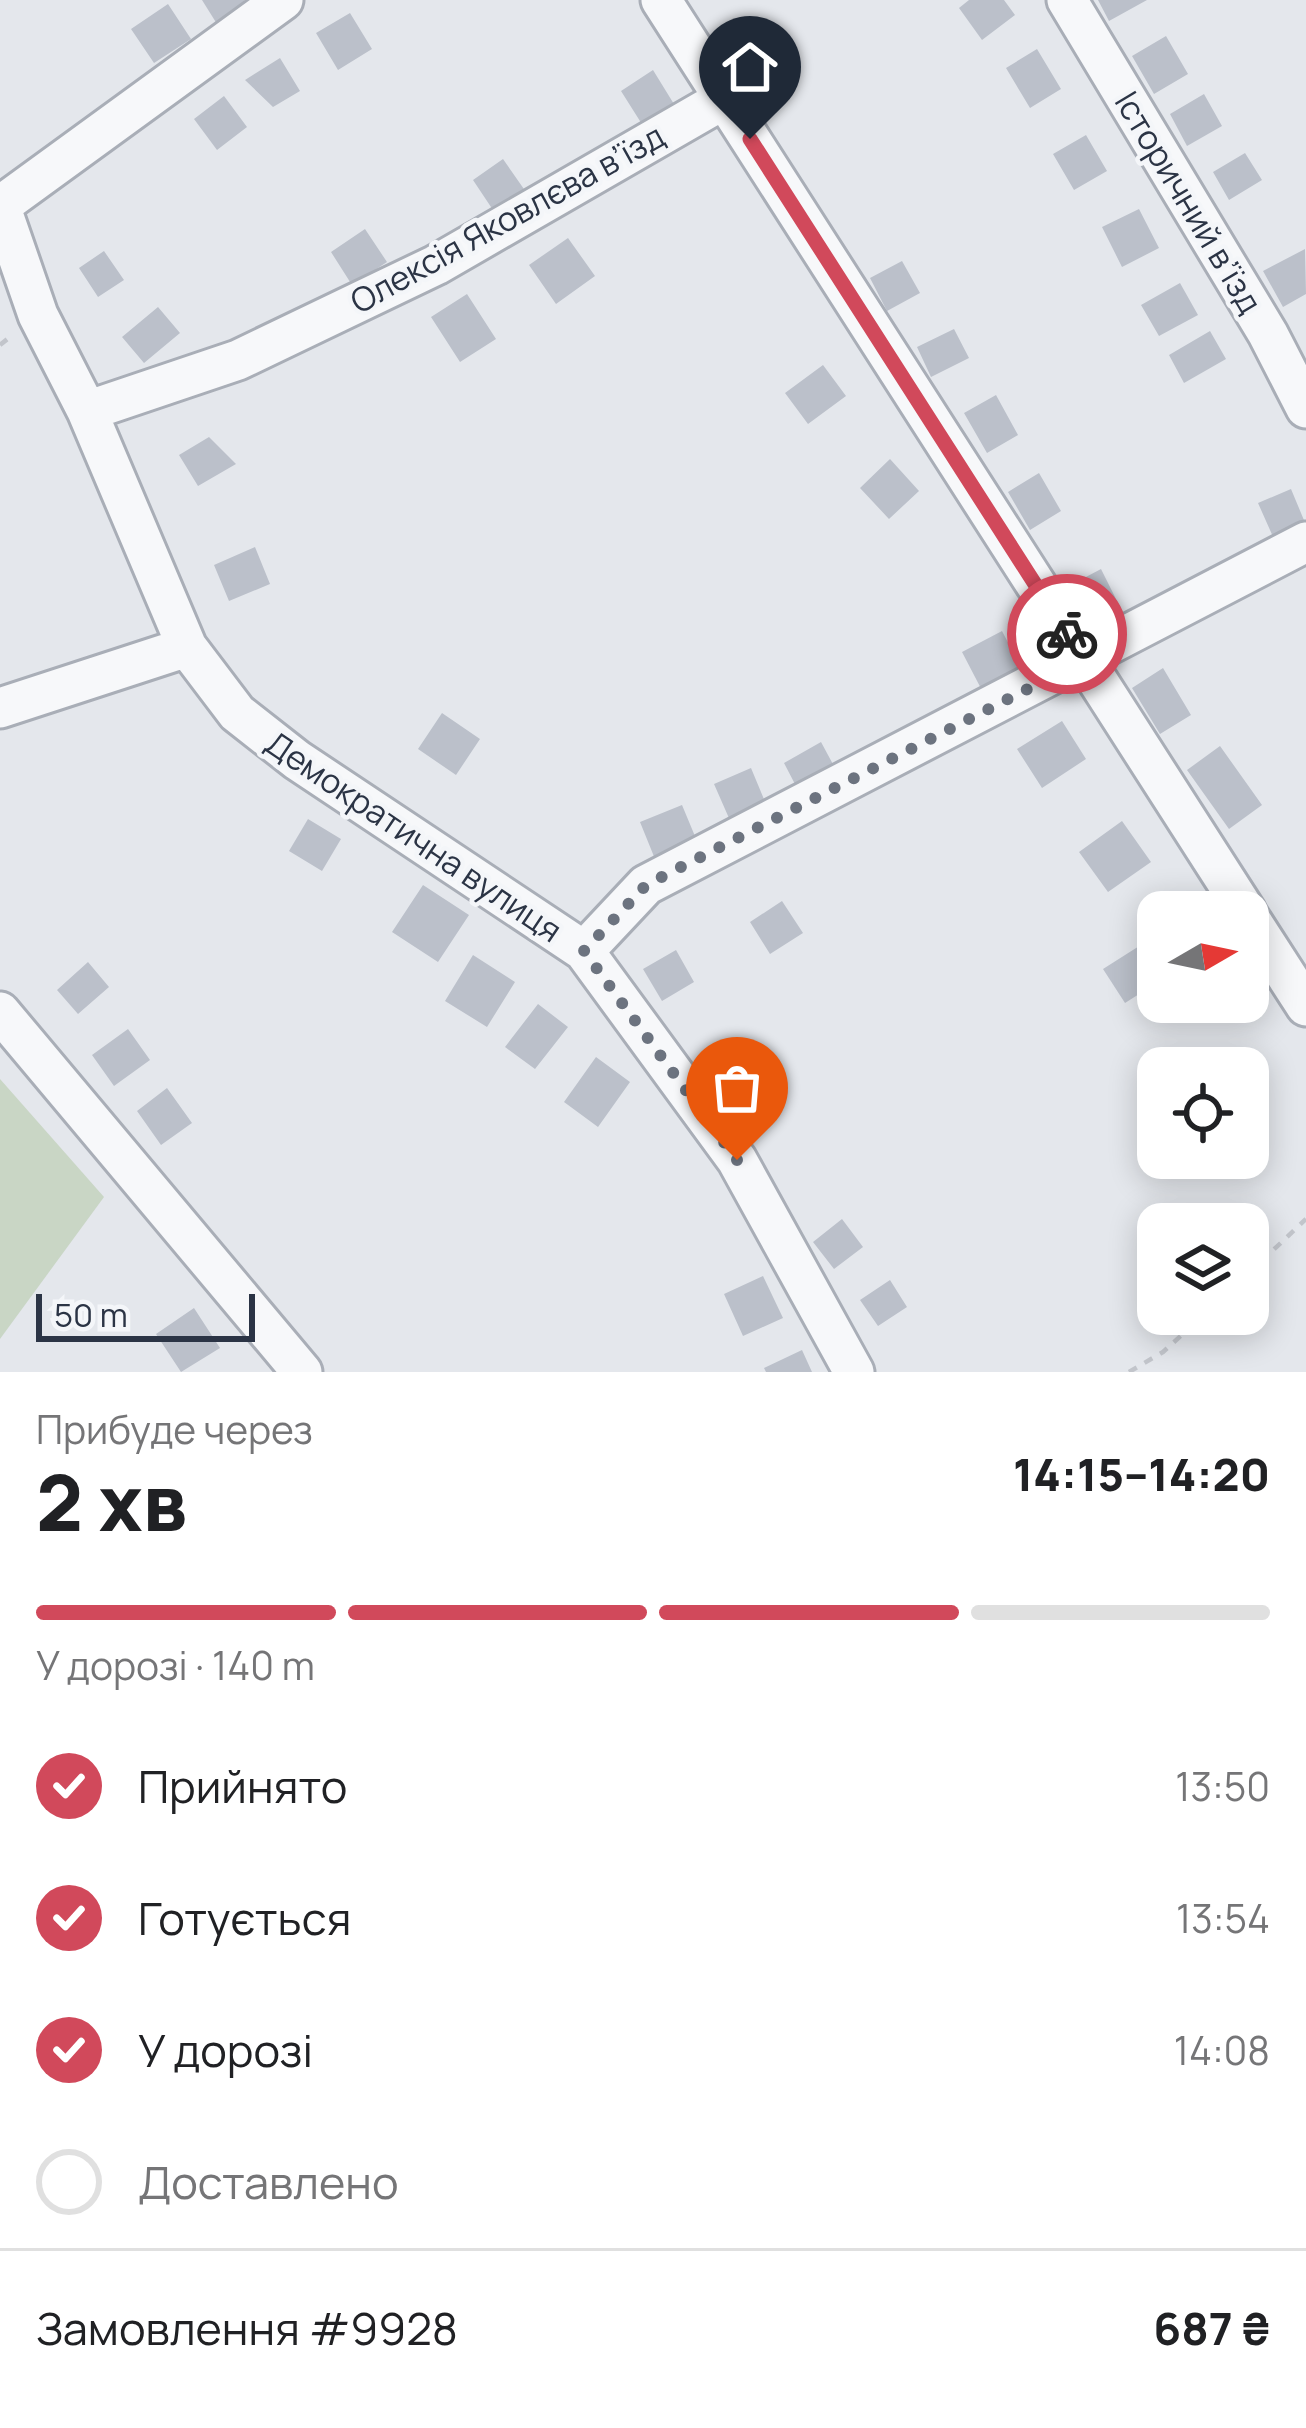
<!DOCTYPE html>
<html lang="uk">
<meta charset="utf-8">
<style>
:root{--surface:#fff;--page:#f6f6f6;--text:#202124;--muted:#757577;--line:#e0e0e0;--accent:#d1495b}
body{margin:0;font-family:Manrope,sans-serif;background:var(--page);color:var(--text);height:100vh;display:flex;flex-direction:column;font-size:45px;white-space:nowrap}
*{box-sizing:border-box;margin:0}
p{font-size:39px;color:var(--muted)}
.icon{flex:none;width:66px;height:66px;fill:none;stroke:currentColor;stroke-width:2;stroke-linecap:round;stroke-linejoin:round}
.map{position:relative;height:1372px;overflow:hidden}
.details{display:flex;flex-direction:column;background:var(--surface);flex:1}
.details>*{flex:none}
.needle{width:78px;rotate:81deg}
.tools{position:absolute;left:1137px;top:891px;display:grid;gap:24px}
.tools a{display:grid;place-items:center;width:132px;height:132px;border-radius:24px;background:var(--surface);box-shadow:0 6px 30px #0003;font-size:60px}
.scale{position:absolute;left:36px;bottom:30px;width:219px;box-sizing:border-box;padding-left:12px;border:6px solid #2b3445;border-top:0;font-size:33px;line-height:42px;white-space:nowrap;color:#2b3445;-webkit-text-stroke:9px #f4f6f9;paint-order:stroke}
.pin{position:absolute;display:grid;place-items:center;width:102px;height:102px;color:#fff;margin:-123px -51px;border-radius:50% 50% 50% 0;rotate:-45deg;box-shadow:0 0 12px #0007}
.pin .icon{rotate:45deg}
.courier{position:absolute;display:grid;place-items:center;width:120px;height:120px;margin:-60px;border:9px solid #d1495b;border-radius:50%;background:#fff;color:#222;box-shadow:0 3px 15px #0007}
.headline em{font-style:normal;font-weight:800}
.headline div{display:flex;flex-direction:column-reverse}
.headline{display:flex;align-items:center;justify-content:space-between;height:204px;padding:0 36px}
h1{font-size:78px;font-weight:800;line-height:90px}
.bar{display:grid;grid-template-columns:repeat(4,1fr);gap:18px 12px;align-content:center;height:144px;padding:0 36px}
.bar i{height:15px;border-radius:9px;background:var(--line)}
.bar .on{background:var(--accent)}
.bar p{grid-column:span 4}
.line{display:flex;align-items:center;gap:30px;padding:0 36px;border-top:3px solid var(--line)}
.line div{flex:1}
ol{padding:0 36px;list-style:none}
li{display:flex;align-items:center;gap:36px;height:132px}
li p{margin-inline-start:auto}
li .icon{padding:12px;border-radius:50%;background:var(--accent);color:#fff;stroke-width:4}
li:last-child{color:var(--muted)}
li i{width:66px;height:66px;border:6px solid var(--line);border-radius:50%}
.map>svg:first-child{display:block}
</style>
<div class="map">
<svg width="1306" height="1372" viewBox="0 0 1306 1372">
<rect width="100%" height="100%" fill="#e4e7ec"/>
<path fill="#c9d6c5" d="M0,1079L104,1197L0,1339Z"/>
<path fill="#bbc0ca" d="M202,0H244L248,6L217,24Z
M969,0H1004L1015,15L982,40L959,8Z
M1098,0H1147L1109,21Z
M168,4L191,39L154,63L131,29Z
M350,13L372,49L338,70L316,33Z
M767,35L785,70L755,86L737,51Z
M1166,36L1188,74L1154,94L1132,56Z
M1037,49L1061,89L1030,108L1006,68Z
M280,58L300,91L273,107L245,80Z
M653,70L677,109L645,129L621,91Z
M1204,94L1222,126L1187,146L1170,114Z
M224,96L247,127L217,150L194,119Z
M1086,135L1107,171L1074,190L1053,154Z
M1245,153L1262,180L1229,200L1213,172Z
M503,159L526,192L495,213L473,180Z
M1139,209L1159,248L1122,267L1102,227Z
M365,229L387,262L352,285L331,252Z
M568,238L595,276L556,304L529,265Z
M1305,249L1306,294L1283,307L1263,271Z
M104,251L124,280L98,297L79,268Z
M902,261L920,293L887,311L870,278Z
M1180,283L1198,315L1159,336L1141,305Z
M467,294L496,339L460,362L431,317Z
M158,307L180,333L144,363L122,337Z
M954,329L969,358L931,377L917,347Z
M1210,331L1226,359L1184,383L1169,355Z
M823,365L846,396L808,424L785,393Z
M996,395L1018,435L987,453L964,413Z
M209,437L236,464L198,486L179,455Z
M890,459L919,491L889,519L860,488Z
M1039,473L1061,511L1030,530L1008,492Z
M1291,489L1306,525L1274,539L1258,503Z
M255,547L270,584L229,601L214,565Z
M1101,569L1122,611L1088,629L1067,587Z
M1002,631L1027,679L987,700L962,652Z
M1163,668L1191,715L1160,734L1132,688Z
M442,713L480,739L456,775L418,749Z
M1062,721L1086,759L1042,788L1017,749Z
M821,742L835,768L797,788L784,763Z
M1220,746L1262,805L1229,829L1187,770Z
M751,768L768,809L732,825L714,784Z
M682,805L697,841L655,859L640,822Z
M308,819L341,839L322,871L289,851Z
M1122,821L1151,862L1108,892L1079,852Z
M423,885L469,915L438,962L392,932Z
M782,901L803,933L770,954L750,922Z
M1155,936L1158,982L1125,1003L1103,969Z
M676,950L694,982L662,1001L643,969Z
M473,955L515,982L487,1027L445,1001Z
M88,962L109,987L78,1014L57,990Z
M538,1004L568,1027L535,1069L505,1047Z
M128,1029L150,1060L114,1086L92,1055Z
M596,1057L630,1082L598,1127L564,1102Z
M167,1088L192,1123L161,1145L137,1111Z
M842,1219L863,1247L834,1269L813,1242Z
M763,1276L783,1318L743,1336L724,1294Z
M890,1280L907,1307L878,1326L860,1300Z
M194,1308L220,1348L181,1372L156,1334Z
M802,1350L812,1372H766L764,1368Z"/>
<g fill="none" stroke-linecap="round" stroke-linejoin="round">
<g stroke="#a9aeb7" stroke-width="45">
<path id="minor" d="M661,0L1246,912
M1067,0L1268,334L1306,408
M0,205L38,315L87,411L187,647L237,713L297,760L584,951L737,1160L854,1372
M0,206L283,0
M87,411L238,360L436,265L724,99
M0,708L187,647
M1248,916L1306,1006
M584,951L646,885L1306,542
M0,1012L302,1372"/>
</g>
<path stroke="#c2c5cb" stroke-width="4.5" stroke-dasharray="9 9" stroke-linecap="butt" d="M0,345L10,337
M1248,1274L1306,1219
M1129,1372L1163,1352L1205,1314"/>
<use href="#minor" stroke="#f7f8fa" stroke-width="39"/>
</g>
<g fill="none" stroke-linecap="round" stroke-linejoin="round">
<path stroke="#6c737f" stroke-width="12" stroke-dasharray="0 21.6" d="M737,1160L584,951L646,885L1084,660L1067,634"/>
<path stroke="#d1495b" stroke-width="15" d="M750,139L1067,634"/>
</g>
<g text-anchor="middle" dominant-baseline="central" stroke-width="9" stroke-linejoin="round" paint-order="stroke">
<g font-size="33" fill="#2b3445" stroke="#f4f6f9">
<text transform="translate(1189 202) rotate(59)">Історичний в’їзд</text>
<text transform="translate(507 218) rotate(-29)">Олексія Яковлєва в’їзд</text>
<text transform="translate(414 836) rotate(34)">Демократична вулиця</text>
</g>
</g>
</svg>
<div class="tools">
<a><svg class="needle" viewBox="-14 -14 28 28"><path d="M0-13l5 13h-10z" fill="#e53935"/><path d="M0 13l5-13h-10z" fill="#757577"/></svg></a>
<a><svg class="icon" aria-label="locate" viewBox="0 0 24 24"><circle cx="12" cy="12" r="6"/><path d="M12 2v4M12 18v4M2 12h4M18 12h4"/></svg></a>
<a><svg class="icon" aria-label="layers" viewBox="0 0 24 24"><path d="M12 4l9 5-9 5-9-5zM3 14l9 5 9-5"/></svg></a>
</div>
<div class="scale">50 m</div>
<div class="pin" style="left:737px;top:1160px;background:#ea580c"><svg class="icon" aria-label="bag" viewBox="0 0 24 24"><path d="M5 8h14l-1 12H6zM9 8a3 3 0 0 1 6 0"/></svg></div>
<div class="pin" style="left:750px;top:139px;background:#1f2937"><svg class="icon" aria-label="home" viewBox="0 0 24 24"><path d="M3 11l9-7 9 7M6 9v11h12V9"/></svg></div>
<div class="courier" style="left:1067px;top:634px"><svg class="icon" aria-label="bike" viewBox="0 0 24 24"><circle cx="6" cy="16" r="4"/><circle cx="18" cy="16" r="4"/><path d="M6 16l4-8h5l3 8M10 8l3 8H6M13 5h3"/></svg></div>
</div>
<section class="details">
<div class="headline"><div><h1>2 хв</h1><p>Прибуде через</p></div><em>14:15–14:20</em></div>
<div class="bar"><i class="on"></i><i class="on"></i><i class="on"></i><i></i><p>У дорозі · 140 m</p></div>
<ol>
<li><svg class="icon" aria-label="check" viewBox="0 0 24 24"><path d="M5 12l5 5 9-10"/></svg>Прийнято<p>13:50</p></li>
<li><svg class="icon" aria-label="check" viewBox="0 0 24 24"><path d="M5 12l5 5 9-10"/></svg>Готується<p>13:54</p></li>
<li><svg class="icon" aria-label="check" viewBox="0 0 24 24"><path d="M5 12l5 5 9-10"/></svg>У дорозі<p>14:08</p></li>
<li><i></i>Доставлено</li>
</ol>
<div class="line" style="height:156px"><div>Замовлення #9928</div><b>687 ₴</b></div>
</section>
